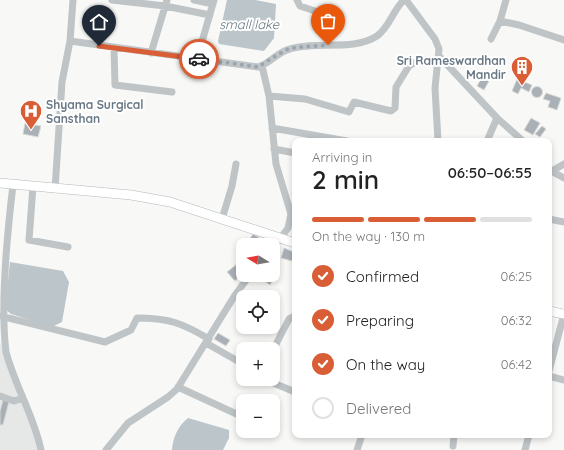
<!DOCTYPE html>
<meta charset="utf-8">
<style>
:root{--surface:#fff;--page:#f6f6f6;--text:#222;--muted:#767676;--line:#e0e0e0;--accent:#d95e35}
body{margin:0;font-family:Quicksand,sans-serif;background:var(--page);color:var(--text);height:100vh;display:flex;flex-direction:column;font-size:15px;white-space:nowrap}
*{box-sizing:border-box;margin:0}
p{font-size:13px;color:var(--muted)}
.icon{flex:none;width:22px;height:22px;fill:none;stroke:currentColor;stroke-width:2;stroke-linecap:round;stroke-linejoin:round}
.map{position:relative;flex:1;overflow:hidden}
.details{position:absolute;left:292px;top:138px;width:260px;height:300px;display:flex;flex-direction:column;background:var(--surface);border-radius:8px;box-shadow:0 2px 6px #0003}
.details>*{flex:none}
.needle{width:26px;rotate:281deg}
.tools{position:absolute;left:236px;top:238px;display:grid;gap:8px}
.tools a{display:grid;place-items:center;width:44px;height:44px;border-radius:8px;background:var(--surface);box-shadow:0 2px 6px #0003;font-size:20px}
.pin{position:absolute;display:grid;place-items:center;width:34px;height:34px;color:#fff;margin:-41px -17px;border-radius:50% 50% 50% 0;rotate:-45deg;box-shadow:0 0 4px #0007}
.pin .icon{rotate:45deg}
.courier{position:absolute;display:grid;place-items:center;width:40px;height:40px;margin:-20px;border:3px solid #d95e35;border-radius:50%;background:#fff;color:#222;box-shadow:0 1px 5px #0007}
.head em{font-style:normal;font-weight:600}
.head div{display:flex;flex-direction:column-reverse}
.head{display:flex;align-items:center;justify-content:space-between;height:68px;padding:0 20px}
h1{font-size:26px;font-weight:600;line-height:30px}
.bar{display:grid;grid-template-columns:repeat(4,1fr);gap:6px 4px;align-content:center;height:48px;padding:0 20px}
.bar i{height:5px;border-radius:3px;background:var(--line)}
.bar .selected{background:var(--accent)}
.bar p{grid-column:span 4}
ol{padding:0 20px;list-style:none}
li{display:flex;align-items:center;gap:12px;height:44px}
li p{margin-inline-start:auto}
li .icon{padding:4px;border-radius:50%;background:var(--accent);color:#fff;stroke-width:4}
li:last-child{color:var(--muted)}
li i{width:22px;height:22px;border:2px solid var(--line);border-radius:50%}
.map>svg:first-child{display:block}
</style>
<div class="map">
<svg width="564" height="450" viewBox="0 0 564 450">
<rect width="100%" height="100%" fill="#f8f8f6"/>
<path fill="#e6e7e7" d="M0,342L19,396L43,450H0Z"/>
<path fill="#bbc5ca" d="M227,0H255L276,4L274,38L264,51L219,44L218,41Z
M10,262L63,271L69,282L62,322L52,327L11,314L5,309Z
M188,418L229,430V438L223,450H172C173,437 178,426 188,418Z"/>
<path fill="#a9b1b6" stroke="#dadad8" d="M482,77L489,81L484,90L477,86Z
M517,79L532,85L529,92L521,88L518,94L512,91Z
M531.5 92a5.5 5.5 0 1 1 11 0a5.5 5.5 0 1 1-11 0Z
M546,93L561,98L557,110L548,107L550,101L543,99Z
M531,118L540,123L533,135L524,130Z
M25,123L41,126L38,137L23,134Z
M542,126L546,129L540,137L535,134Z
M253,234L266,242L264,245H246Z
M284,248L294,252L292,261L281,258Z
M237,264L243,269V272L235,281L227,272Z
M256,275H269L274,278L270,285Z
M218,333L230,340L226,346L214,339Z
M3,400L9,402L3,425H0V411Z"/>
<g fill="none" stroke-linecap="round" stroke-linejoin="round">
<g stroke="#b3b8bc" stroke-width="10">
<path id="major" d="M0,183L131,195L170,202L295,243
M549,311L564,314"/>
</g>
<path stroke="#bfc4c7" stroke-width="7" d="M112,0L165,6L210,15
M194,0L213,4
M297,0L300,6L327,15
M406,0L435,39L439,49L435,88L438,141
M500,21L519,25L564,40
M491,39L500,21L506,0
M70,41L258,67C270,64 277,52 290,49C317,40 352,52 377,36C389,28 393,10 404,0
M114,48L115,85L172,92
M151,53L167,0
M440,57L497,118L523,141
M197,59L214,0
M262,66L269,96L276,164L291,214L288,228L273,248
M269,96L305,99L349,112L354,102L391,111L395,108L396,87L409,66L419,60H439
M272,128L347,141
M487,141L497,118
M274,149L295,153
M549,170L564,178
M552,171L564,164
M13,185C7,235 0,304 6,352C15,386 34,416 41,450
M33,186L29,240L68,247
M55,189L62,82L70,41L73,0
M222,219L232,186L236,164
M549,219L564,222
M0,316L105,342L131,330L137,318C169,318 182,323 209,339
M206,343L243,364
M273,350L289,319L295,316
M549,371L564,314
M549,376L564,380
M264,379L295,392
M178,387L243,417
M0,396L14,401L23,398
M453,446L454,435
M106,450L128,423L168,397L177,389L235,295L250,275
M357,450L362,435
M525,450L529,435"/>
<use href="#major" stroke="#fff" stroke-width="9"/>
</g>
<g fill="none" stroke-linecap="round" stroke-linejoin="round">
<path stroke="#9ba5ad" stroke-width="4" stroke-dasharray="0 7.2" d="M199,59L258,67L277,55L290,48L328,45"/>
<path stroke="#d95e35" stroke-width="5" d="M99,46L199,59"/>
</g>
<defs>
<g id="building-pin" transform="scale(1.15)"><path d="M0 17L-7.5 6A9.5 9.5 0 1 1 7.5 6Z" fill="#d95e35" stroke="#fff"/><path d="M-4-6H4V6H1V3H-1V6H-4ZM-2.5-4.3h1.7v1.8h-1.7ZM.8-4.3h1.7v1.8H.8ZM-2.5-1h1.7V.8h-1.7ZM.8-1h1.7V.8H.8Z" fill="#fff"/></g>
<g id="hospital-pin" transform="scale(1.15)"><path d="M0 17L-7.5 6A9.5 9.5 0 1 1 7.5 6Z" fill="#d95e35" stroke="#fff"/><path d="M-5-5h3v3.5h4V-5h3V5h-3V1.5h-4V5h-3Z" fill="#fff"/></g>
</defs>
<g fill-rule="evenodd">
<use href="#building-pin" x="522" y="67"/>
<use href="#hospital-pin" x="31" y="111"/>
</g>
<g text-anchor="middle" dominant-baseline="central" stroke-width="4" stroke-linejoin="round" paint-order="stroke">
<g font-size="12" font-weight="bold" fill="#697885" stroke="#fff" text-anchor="end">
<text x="506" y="60">Sri Rameswardhan<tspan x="506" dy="14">Mandir</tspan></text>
<text x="46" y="104" text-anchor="start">Shyama Surgical<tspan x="46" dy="14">Sansthan</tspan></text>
</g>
<g font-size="13" font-style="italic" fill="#657880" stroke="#fff">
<text x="249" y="24">small lake</text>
</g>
</g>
</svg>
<div class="tools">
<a><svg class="needle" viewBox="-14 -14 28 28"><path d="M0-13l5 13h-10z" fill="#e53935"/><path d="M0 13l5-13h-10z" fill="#767676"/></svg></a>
<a><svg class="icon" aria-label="locate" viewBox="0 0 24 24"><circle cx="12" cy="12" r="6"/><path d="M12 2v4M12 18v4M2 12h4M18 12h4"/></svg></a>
<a>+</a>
<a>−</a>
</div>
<div class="pin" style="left:328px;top:45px;background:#ea580c"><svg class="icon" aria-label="bag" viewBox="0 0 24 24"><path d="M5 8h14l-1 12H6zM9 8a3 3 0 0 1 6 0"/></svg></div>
<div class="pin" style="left:99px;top:46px;background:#1f2937"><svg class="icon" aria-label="home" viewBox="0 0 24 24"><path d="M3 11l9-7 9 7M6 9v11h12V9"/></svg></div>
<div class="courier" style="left:199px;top:59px"><svg class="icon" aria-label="car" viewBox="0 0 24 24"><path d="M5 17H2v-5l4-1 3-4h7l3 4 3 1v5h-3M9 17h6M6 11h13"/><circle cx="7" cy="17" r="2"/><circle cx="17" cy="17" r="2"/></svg></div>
<section class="details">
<div class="head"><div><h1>2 min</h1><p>Arriving in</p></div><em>06:50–06:55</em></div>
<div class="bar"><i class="selected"></i><i class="selected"></i><i class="selected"></i><i></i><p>On the way · 130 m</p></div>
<ol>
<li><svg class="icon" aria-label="check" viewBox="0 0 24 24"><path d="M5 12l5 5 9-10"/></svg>Confirmed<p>06:25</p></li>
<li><svg class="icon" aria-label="check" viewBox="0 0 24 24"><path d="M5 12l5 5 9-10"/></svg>Preparing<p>06:32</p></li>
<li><svg class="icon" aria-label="check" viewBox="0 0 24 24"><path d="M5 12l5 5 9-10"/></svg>On the way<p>06:42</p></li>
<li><i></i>Delivered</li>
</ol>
</section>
</div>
